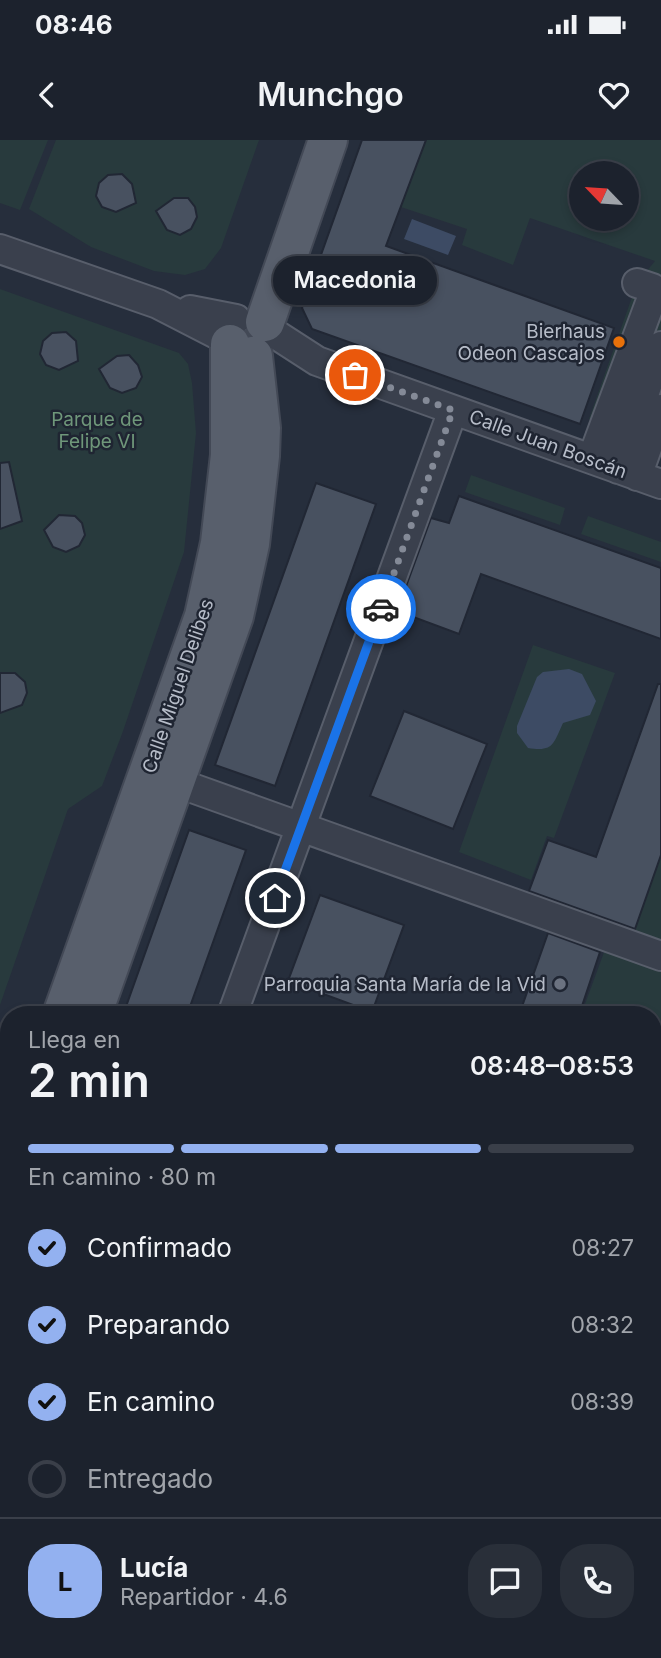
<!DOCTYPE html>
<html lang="es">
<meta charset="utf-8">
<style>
:root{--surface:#1c222d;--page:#292f39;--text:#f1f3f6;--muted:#a0a4aa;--line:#3a3f49;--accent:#93b1f0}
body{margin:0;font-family:Inter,sans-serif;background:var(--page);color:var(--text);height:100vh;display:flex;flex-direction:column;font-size:26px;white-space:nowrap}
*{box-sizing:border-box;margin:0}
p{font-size:23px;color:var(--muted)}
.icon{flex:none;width:38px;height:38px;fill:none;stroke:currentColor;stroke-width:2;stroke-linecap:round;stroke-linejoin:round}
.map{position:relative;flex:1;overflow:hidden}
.details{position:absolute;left:0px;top:866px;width:662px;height:653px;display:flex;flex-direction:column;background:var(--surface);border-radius:28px 28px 0 0;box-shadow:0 4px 10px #0003,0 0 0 2px var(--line)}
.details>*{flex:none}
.needle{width:46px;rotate:295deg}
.tools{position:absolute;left:569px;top:21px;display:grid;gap:14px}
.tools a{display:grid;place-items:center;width:70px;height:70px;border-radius:50%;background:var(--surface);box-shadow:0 4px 10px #0003,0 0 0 2px var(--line);font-size:35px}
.pin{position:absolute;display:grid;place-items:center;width:60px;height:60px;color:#fff;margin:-30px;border:4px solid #fff;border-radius:50%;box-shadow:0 2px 7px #0007}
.courier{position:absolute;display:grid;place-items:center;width:70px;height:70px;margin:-35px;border:5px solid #1a73e8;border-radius:50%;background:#fff;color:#222;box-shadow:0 2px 9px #0007}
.bubble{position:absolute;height:49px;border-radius:24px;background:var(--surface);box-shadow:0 4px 10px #0003,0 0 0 2px var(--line);font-size:23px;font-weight:600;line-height:49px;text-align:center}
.head em{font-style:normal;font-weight:600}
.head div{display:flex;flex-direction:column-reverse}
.head{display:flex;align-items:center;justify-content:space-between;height:119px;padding:0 28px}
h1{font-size:46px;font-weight:600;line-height:52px}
.bar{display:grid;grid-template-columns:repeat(4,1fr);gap:10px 7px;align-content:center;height:84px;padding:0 28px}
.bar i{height:9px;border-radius:5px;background:var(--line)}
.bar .selected{background:var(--accent)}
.bar p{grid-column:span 4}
.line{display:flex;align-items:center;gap:18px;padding:0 28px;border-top:2px solid var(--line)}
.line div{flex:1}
.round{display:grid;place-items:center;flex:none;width:74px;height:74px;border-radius:28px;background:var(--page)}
ol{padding:0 28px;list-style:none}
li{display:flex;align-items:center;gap:21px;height:77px}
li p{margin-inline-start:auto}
li .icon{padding:7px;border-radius:50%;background:var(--accent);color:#111;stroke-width:4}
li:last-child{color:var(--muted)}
li i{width:38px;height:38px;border:4px solid var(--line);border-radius:50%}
.status{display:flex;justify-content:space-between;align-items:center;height:49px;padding:0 35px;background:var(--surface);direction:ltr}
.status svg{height:19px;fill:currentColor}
header{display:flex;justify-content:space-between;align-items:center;height:91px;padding:0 28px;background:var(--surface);font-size:32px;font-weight:600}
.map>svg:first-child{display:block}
</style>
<div class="status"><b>08:46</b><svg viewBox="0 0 49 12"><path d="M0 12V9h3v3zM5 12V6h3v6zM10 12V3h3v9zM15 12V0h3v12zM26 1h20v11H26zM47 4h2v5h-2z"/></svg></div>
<header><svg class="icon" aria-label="back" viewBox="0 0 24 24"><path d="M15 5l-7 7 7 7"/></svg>Munchgo<svg class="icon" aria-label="heart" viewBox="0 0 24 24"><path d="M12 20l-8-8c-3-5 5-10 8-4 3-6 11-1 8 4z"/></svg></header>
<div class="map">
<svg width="661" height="1518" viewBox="0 0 661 1518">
<rect width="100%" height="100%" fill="#262e3c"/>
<path fill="#283a3d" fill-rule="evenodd" d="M0,0H48L20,70L0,63Z
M56,0H259L221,108L205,129L185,135L154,131L91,107L29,69Z
M426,0H661V285L655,301L589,279L637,143L655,121L530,78L513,125L462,105L467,89L401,67ZM581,33H626V79H581Z
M0,149L179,213L188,224L192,243L196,293L184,412L122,594L102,646L68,669L0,865Z
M471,335L565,368L560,385L465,352Z
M588,376L661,402V422L581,394Z
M533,505L615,533L554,698L547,696L531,740L459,712Z
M661,715V1231L653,1254V875H581L614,785L634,792Z"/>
<path fill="#3d4b64" d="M412,79L456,96L448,115L404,99Z
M569,529L582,534L596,561L590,575L563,583C553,604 554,612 528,608L517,593V586L537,537L543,532Z"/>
<path fill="#485160" stroke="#212734" stroke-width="2" d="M362,0H426L386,106L614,188L580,284L312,189L302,168Z
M122,34L132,44L136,63L116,72L102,67L96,56L99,43L108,35Z
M174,58H188L195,67L197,77L191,89L180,95L167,90L156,71Z
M66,192L76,201L78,221L59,230L46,225L40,214L43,201L52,193Z
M129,215L138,225L142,237L136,248L122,253L110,248L99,229L117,216Z
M9,322L22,381L0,389V323Z
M316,343L376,364L275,646L215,625Z
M459,356L661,428V499L481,434L459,494L397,471L431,378L449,383Z
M59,375L75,376L82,383L85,395L79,406L66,412L53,407L44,390Z
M0,533H15L25,542L27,553L22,565L0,573Z
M658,544H661V715L635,789L529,751L548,700L596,717Z
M404,571L487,604L453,689L370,656Z
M189,690L246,710L187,875H123Z
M320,755L404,785L372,872L288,841Z
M548,793L600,812L579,875H519Z"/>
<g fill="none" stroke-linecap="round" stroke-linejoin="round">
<g stroke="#585e6b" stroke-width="32">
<path id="street" d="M0,109L158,164L228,200
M190,170L236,179
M269,190L317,221L661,344
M592,319L653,155L652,148L637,143
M618,329L661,206
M637,336L661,269
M195,649L661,816
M232,875L453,270
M653,1372L661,1350
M0,1502L9,1478
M531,1518L548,1510
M583,1518L586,1510"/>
</g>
<g stroke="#585e6b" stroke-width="42">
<path id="secondary" d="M0,1433L9,1436
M0,1472L9,1475
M109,1510L131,1518
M218,1510L239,1518"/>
</g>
<g stroke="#434956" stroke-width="42">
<path id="primary" d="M265,182L328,0
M62,875L204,476L220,403L230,315V204
M92,875L234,476L250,404L260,316L261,288L253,216
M0,1047L9,1023
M0,1136L9,1111"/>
</g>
<use href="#street" stroke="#3a404d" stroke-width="28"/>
<use href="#secondary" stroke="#484f5f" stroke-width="38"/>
<use href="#primary" stroke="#585f6c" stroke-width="38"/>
</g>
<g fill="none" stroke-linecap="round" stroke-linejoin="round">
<path stroke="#848a97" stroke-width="7" stroke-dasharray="0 12.6" d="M355,235L453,270L381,469"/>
<path stroke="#1a73e8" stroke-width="9" d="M275,758L381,469"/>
</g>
<circle fill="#e8710a" stroke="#1f2532" stroke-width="2.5" cx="619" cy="202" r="7"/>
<circle fill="#6b7280" stroke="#1f2532" stroke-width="2.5" cx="560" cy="844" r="7"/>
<g text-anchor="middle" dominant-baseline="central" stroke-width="5" stroke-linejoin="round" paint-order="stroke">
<g font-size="19" fill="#b6bcc8" stroke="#1f2532" text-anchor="end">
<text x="605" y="191">Bierhaus<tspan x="605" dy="22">Odeon Cascajos</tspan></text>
<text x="546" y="844">Parroquia Santa María de la Vid</text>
</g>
<g font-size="19" fill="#6f977a" stroke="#1f2532">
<text x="97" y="279">Parque de<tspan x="97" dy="22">Felipe VI</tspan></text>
</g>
<g font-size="19" fill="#b6bcc8" stroke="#1f2532">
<text transform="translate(548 304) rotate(20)">Calle Juan Boscán</text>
<text transform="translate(178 546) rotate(-71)">Calle Miguel Delibes</text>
</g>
</g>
</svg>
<div class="tools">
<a><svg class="needle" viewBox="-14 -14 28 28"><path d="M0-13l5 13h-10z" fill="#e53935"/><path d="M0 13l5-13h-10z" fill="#a0a4aa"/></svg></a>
</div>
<div class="pin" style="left:355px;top:235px;background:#ea580c"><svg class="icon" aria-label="bag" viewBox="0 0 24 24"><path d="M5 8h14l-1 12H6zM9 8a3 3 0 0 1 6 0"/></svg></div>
<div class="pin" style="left:275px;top:758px;background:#1f2937"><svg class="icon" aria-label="home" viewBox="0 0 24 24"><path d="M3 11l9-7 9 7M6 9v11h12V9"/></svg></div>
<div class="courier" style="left:381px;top:469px"><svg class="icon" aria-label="car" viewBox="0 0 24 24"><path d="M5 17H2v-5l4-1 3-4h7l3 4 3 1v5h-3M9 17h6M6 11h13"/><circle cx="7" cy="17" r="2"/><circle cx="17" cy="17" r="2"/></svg></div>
<div class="bubble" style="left:273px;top:116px;width:164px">Macedonia</div>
<section class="details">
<div class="head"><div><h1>2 min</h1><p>Llega en</p></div><em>08:48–08:53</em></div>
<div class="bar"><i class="selected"></i><i class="selected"></i><i class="selected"></i><i></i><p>En camino · 80 m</p></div>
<ol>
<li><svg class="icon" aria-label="check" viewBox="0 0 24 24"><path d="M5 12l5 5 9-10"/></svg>Confirmado<p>08:27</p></li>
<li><svg class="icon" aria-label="check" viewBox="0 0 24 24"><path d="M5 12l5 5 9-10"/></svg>Preparando<p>08:32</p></li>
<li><svg class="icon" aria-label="check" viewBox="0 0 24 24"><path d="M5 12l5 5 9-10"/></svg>En camino<p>08:39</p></li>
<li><i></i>Entregado</li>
</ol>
<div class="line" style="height:126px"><b class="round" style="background:var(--accent);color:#111">L</b><div><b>Lucía</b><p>Repartidor · 4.6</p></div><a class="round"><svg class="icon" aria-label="chat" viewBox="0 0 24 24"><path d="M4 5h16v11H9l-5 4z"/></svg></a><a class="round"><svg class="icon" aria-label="phone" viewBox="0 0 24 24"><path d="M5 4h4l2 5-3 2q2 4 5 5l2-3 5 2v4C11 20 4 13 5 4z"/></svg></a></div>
</section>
</div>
